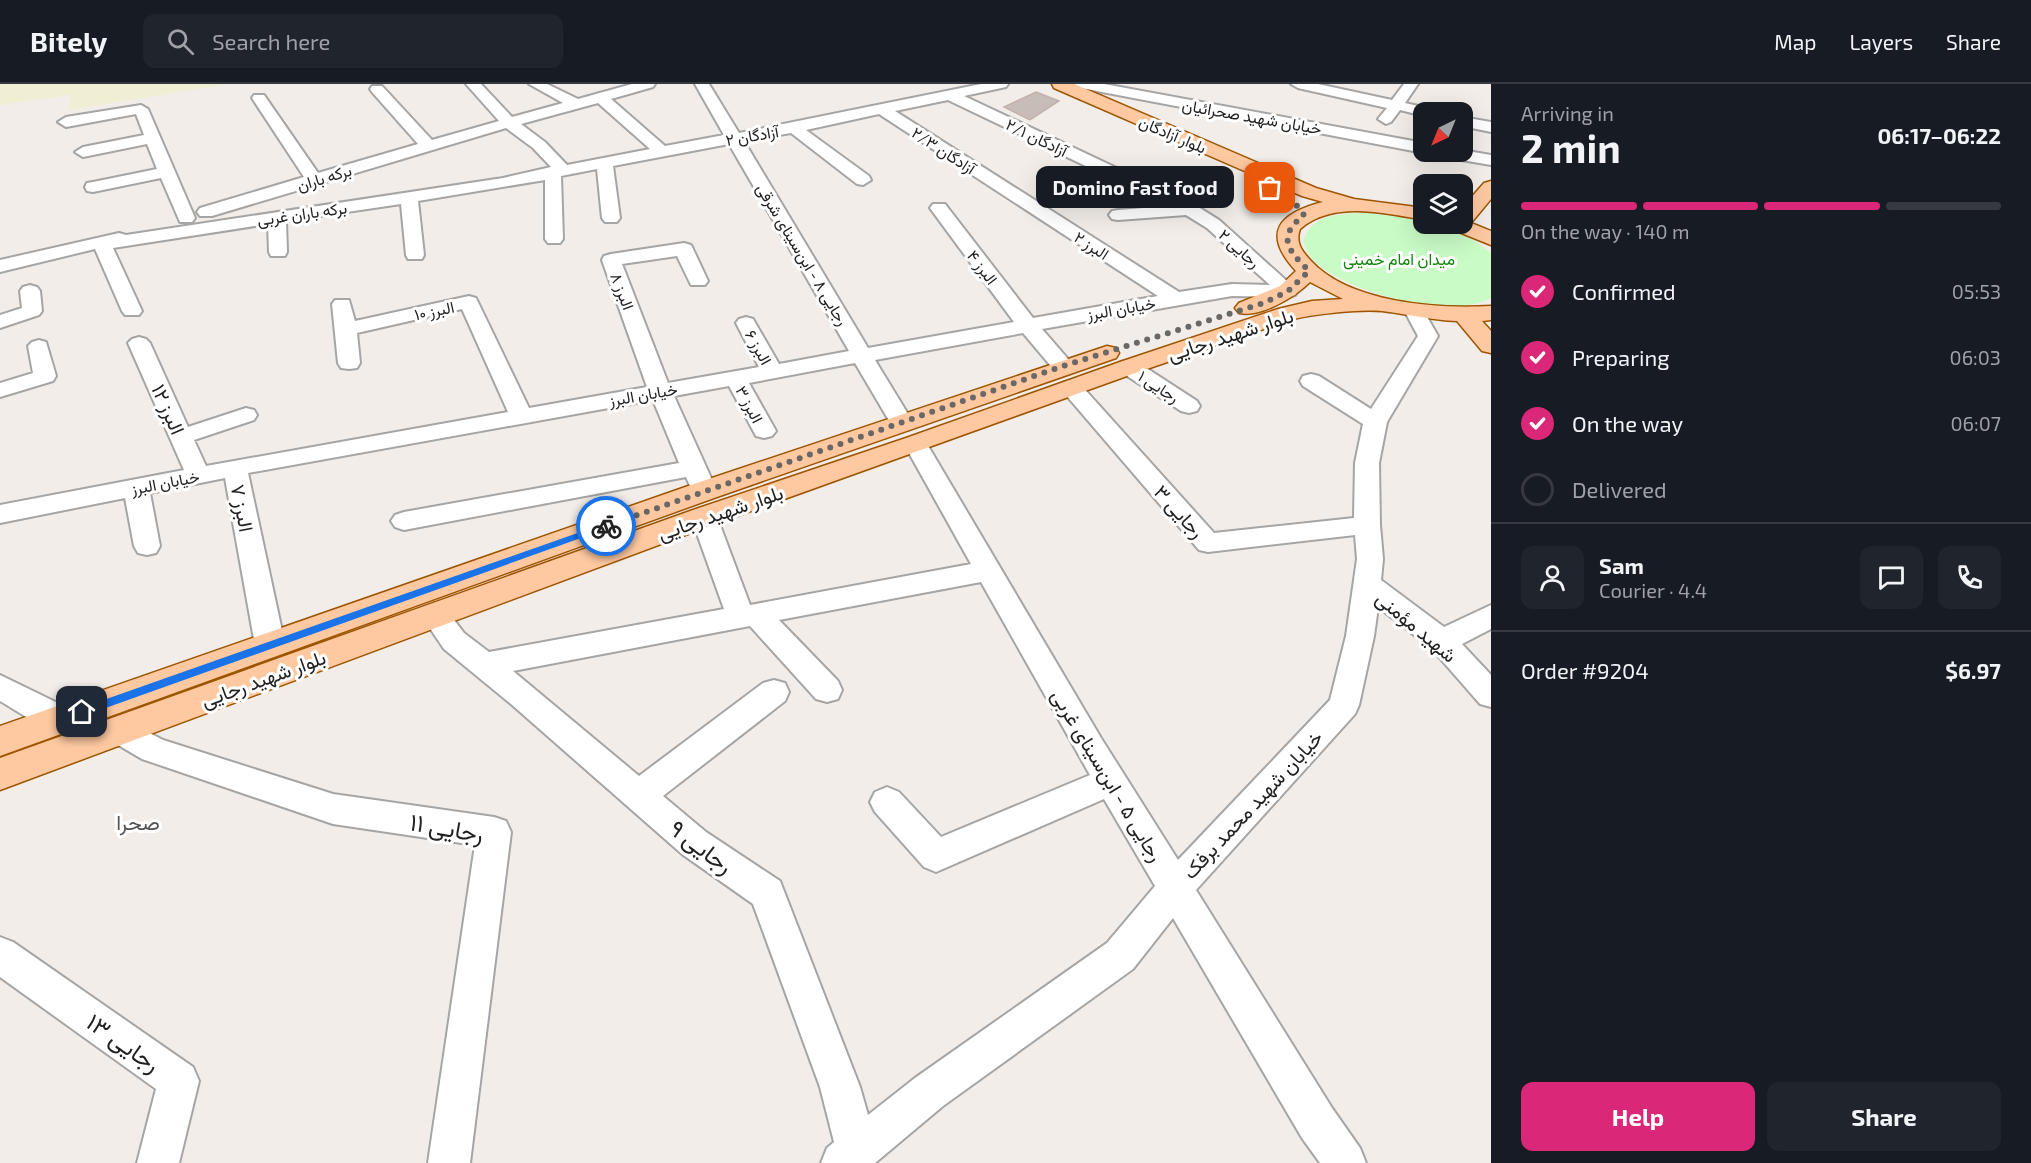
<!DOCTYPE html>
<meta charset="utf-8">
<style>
:root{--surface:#171b24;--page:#20242c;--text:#f1f3f6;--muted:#9ea1a6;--line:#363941;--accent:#db2777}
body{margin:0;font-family:"Exo 2",Vazirmatn,sans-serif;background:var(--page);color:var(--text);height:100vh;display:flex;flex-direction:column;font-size:22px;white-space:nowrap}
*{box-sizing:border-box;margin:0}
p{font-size:20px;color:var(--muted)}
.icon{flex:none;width:33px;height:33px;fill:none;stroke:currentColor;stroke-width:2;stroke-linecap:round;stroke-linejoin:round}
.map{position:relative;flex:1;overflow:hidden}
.details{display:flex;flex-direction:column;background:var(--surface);width:540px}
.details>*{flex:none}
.needle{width:39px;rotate:223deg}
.controls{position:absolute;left:1413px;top:18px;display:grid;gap:12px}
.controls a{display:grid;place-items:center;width:60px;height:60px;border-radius:12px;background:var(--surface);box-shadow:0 6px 24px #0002;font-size:30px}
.pin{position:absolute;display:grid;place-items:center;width:51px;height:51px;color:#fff;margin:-26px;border-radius:12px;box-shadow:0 3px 9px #0006}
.courier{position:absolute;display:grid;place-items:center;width:60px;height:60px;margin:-30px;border:4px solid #1a73e8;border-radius:50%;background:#fff;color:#222;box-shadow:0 2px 8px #0007}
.bubble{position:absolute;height:42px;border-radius:12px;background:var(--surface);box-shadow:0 6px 24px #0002;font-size:20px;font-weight:700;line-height:42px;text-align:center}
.head em{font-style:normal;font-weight:700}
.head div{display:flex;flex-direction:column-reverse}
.head{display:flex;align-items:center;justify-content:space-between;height:102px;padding:0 30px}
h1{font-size:39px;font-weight:700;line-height:45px}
.bar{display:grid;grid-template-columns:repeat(4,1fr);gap:9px 6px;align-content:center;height:72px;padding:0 30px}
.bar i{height:8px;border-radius:4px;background:var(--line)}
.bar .on{background:var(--accent)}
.bar p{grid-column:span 4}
.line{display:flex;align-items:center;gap:15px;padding:0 30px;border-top:2px solid var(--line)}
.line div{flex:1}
.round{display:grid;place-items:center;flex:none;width:63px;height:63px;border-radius:12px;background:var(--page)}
ol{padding:0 30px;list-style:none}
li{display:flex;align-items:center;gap:18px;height:66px}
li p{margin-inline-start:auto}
li .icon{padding:6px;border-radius:50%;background:var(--accent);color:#fff;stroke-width:4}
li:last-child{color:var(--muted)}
li i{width:33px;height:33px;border:3px solid var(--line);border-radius:50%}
.cta{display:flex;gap:12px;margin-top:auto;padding:12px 30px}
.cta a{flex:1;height:69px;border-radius:12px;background:var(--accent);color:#fff;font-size:24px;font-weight:700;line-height:69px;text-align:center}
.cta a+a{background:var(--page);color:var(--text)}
header{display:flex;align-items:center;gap:36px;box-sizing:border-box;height:84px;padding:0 30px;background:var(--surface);border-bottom:2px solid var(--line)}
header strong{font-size:28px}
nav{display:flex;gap:33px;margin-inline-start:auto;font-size:21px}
.search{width:420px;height:54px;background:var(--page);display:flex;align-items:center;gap:15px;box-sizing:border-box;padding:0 21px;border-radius:12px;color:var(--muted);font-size:22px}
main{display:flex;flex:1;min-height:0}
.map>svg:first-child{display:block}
</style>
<header>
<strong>Bitely</strong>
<div class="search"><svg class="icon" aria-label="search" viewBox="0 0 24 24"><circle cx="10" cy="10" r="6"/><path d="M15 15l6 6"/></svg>Search here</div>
<nav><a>Map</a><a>Layers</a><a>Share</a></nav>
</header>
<main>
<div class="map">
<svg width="1491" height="1079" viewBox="0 0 1491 1079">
<rect width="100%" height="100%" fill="#f2ede8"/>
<path fill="#f0eed3" d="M0,0H228L69,26L71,11L0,21Z"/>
<path fill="#c8fbc6" d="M1369,129C1409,133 1460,141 1491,169V214C1449,237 1344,208 1312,175C1308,170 1306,164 1303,158C1311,128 1343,130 1369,129Z"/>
<path fill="#c7bcb7" stroke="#c4b2aa" stroke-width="1.5" d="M1036,8L1059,17L1030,36L1004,23Z"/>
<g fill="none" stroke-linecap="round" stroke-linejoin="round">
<g stroke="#a5a5a5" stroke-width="4">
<path id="minor" d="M466,0H481L512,33L563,19L529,0H547L578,15L632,0H655L653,3L611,15L665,62L724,51L695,0H709L739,49L981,0H1008L1006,3L964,12L1195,121L1219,136L1298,207L1295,211L1288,213L1232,212L1042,245L1074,282L1071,287L1063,289L1055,287L1023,249L875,276L914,340L910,345L902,347L894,345L855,279L749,299L776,347L772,352L764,354L756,352L729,302L674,312L717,407L713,413L704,415L695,413L686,393L404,446L395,443L391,437L395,431L404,428L679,379L653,316L248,389L285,561L280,569L270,572L260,569L255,561L225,394L150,409L160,462L156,469L147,471L138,469L134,462L125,414L0,439V421L184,386L128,259L132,255L139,253L146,255L150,259L188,343L246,324L254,326L257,331L254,336L194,356L206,382L508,328L462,225L357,249L360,279L357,284L349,285L341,284L338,279L332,220L335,216H349L355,237L469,212L476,214L529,324L647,303L602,176L604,172L611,170L684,159L691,161L693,165L708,197L705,201H691L677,172L622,180L668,299L759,283L736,239L739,235L746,233L753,235L779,280L849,267L729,60L613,82L620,134L617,138H605L602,134L597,85L561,92L563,155L560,159H548L545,155V96L418,117L424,171L422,175H408L406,171L401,120L286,137L287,168L285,172H271L269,168L268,140L113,164L142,227L139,231H125L122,227L95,165L0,188V176L119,149L126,151L503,94L551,83L533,64L506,44L212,132H200L197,128L200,124L304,93L252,14L254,11H264L318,89L418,60L372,8L370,5L372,2H382L432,56L499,37ZM948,16L1169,122L1118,126L1112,127L1109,131L1112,135L1118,136L1186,131L1207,144L1270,201L1232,200L1179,208L895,27ZM598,19L650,65L567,81L545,58L521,40ZM879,30L1158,212L1033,234L945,120H933L930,124L1014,238L868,264L744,57L791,49L857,100L863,101L871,96L869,92L806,46Z
M1074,0H1104L1424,59V68H1429L1424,69L1081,4Z
M1291,0H1318L1392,16L1404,0H1418L1405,19L1432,25L1434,28H1424V32L1400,26L1391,38L1386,40L1378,35L1387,24L1298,4Z
M141,21L148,25L195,134L192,138H180L161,94L93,108L87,107L85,103L87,99L93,98L157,85L147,60L83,73L75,68L83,63L144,51L136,30L66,43L58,38L66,33Z
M1462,33L1491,38V48L1462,42Z
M1462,66L1491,71V81L1444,73L1436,68Z
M30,201L37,203L40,207L42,227L39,231L0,244V231L22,224L20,207L23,203Z
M1415,222L1422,224L1438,252L1387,338L1379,379L1380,441L1383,475L1381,496L1444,543L1491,521V545L1462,560L1491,591V623L1480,620L1432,565L1378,523L1374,552L1359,621L1355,630L1196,806L1332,1024L1360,1064L1366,1079H1320L1302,1054L1173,834L1133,885L943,1022L875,1079H821L827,1064L834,1058L820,1003L753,820L682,770L511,620L444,565L421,531L425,524L435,520L445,524L464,549L489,568L724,525L691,433L695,427L704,424L713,427L717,433L750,521L971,480L904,360L908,355L916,353L924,355L1101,654L1178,776L1330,616L1346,552L1357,475L1355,451L1208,468L1199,466L1060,304L1063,299L1071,297L1079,299L1214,449L1354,434L1355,379L1363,340L1303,302L1300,297L1303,292L1311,290L1319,292L1371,325L1418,252L1405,228L1408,224ZM981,498L1090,691L941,753L899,708L887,703L875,708L870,718L875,728L924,783L936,788L1104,715L1155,802L1107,859L915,994L868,1031L860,1003L780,797L706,748L663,712L785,617L789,608L785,599L774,596L763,599L639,692L513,587L750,542L816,615L827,618L838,615L842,606L838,597L779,536Z
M39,256L46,258L56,292L53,297L0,313V299L33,289L28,262L32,258Z
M1129,276L1137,278L1197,317L1200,322L1197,327L1189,329L1181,327L1121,288L1118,283L1121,278Z
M0,591L72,626L77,635L72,644C49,652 20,628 0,617Z
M119,633L163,656L333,710L494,733L506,737L511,748L470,1079H428L475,761L333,740L142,675L108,655L103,646L108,637Z
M0,853L13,858L193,983L199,997L179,1079H137L156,1005L0,893Z"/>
</g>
<g stroke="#9e5500" stroke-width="3">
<path id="major" d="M1052,0H1074L1316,104L1354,115L1424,124V136C1385,129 1333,116 1300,145C1295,159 1302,167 1311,177C1350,219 1437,225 1491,222V236L1482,237L1491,247V269L1482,267L1457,237C1431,236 1407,230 1382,227C1358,225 1317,230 1293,235L1138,288L715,440L0,706V674L693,426L906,354L1120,278L1278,225L1312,217L1343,215L1310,198C1295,213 1260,234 1239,229L1235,224L1239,219L1280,202L1296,187C1261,149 1279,129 1323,118L1302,112L1054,4Z
M1491,97V115L1471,139L1491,147V161L1449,144L1446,140H1462V124L1484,99Z
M1107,262L1116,264L1119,269L1116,274L714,414L0,672V642L694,400Z"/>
</g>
<use href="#minor" fill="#fff" fill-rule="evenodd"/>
<use href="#major" fill="#fec9a1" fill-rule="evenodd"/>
</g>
<path fill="#1a73e8" d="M606,439L611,442L609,444L86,631H78L77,628L78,625Z"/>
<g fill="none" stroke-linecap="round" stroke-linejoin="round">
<path stroke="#6a6867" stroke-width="6" stroke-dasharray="0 10.8" d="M606,442L1063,282L1264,219L1288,207L1309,187C1288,166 1276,153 1304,131L1290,113L1270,104"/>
</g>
<g text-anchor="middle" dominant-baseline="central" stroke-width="6" stroke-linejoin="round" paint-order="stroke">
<g font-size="16" fill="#212121" stroke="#fff">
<text transform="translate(1252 32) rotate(10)">خیابان شهید صحرائیان</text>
<text transform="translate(1173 50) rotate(23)">بلوار آزادگان</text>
<text transform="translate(752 51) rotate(-10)">آزادگان ۲</text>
<text transform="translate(1037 53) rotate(26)">آزادگان ۲/۱</text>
<text transform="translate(944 66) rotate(33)">آزادگان ۲/۳</text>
<text transform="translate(324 93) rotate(-17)">برکه باران</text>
<text transform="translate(302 129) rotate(-8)">برکه باران غربی</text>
<text transform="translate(1092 161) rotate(33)">البرز ۲</text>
<text transform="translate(1240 164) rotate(42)">رجایی ۲</text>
<text transform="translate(803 170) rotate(59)">رجایی ۸ - ابن‌سینای شرقی</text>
<text transform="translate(983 183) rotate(53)">البرز ۴</text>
<text transform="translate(623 207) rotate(69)">البرز ۸</text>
<text transform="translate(1121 224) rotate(-10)">خیابان البرز</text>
<text transform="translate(434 226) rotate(-12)">البرز ۱۰</text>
<text transform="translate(759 263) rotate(61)">البرز ۶</text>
<text transform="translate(1159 302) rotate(33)">رجایی ۱</text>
<text transform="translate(643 310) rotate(-10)">خیابان البرز</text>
<text transform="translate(750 320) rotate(62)">البرز ۳</text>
<text transform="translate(165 398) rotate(-11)">خیابان البرز</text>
</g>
<g font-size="16" fill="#10850a" stroke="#fff">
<text x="1399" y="174">میدان امام خمینی</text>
</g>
<g font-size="20" fill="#212121" stroke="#fff">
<text transform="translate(1230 250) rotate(-18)">بلوار شهید رجایی</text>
<text transform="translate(169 325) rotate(66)">البرز ۱۲</text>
<text transform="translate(243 424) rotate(79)">البرز ۷</text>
<text transform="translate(1180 427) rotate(48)">رجایی ۳</text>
<text transform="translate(720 428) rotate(-19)">بلوار شهید رجایی</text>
<text transform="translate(1417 542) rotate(40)">شهید مؤمنی</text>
<text transform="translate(263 594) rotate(-20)">بلوار شهید رجایی</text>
<text transform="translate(1108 691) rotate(59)">رجایی ۵ - ابن‌سینای غربی</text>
<text transform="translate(1252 720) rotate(-47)">خیابان شهید محمد برفک</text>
</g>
<g font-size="21" fill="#545454" stroke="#fff">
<text x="138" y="737">صحرا</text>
</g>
<g font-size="24" fill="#212121" stroke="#fff">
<text transform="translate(447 743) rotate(10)">رجایی ۱۱</text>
<text transform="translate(702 762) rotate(37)">رجایی ۹</text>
<text transform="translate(124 958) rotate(35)">رجایی ۱۳</text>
</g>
</g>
</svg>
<div class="controls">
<a><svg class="needle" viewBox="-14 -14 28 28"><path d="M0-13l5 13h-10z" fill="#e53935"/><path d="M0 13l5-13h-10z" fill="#9ea1a6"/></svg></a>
<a><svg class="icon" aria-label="layers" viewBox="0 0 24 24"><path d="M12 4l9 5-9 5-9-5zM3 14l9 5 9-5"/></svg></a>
</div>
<div class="pin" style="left:1270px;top:104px;background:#ea580c"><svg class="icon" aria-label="bag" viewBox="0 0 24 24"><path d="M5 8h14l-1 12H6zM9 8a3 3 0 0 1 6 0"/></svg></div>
<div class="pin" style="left:82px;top:628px;background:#1f2937"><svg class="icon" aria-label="home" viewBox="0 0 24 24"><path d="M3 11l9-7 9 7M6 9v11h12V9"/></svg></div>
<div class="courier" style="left:606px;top:442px"><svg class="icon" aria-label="bike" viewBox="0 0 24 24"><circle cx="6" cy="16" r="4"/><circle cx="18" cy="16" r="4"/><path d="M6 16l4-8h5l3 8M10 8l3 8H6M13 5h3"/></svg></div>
<div class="bubble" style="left:1036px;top:82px;width:198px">Domino Fast food</div>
</div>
<section class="details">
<div class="head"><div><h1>2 min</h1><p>Arriving in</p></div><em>06:17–06:22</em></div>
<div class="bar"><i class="on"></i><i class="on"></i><i class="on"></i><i></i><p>On the way · 140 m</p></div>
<ol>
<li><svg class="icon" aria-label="check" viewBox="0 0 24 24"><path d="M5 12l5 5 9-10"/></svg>Confirmed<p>05:53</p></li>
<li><svg class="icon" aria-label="check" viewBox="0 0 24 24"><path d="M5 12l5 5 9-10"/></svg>Preparing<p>06:03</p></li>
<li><svg class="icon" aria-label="check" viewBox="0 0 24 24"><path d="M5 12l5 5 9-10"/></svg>On the way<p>06:07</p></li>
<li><i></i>Delivered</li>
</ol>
<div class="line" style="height:108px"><a class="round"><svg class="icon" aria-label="person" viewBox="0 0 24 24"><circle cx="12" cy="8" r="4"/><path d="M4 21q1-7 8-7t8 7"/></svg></a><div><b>Sam</b><p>Courier · 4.4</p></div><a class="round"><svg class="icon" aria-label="chat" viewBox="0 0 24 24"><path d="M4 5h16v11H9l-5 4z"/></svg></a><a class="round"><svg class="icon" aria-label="phone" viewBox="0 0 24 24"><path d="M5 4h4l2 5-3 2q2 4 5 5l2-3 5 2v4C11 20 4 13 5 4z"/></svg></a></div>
<div class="line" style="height:78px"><div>Order #9204</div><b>$6.97</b></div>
<div class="cta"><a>Help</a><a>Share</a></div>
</section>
</main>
